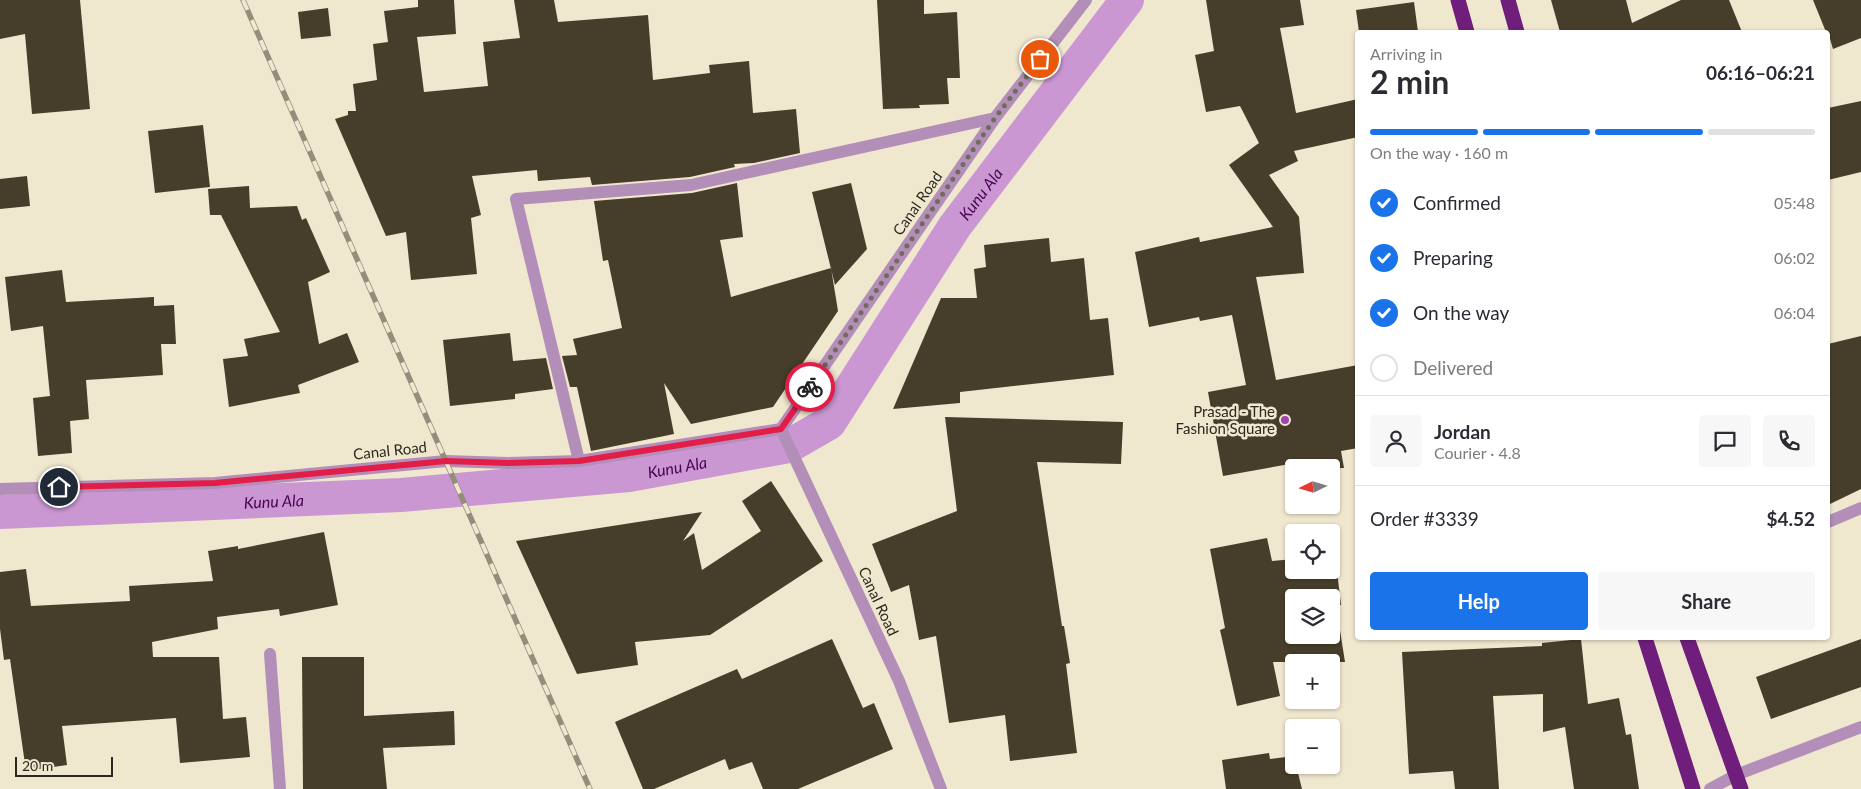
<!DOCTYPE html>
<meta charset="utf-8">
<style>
:root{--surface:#fff;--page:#f7f7f7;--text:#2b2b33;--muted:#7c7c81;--line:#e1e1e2;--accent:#1a73e8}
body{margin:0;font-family:Lato,sans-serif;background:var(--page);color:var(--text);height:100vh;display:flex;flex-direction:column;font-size:19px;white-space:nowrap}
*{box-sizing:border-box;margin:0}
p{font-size:16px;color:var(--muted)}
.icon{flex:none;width:28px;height:28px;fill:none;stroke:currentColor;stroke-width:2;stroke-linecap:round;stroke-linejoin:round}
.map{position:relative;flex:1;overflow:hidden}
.side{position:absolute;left:1355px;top:30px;width:475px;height:610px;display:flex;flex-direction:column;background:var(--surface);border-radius:5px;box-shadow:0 1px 4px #0004}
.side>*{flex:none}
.needle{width:32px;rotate:265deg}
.fabs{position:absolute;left:1285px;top:459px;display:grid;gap:10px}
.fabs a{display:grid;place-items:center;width:55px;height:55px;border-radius:5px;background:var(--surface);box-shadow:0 1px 4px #0004;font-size:25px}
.scale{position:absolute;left:15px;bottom:12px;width:98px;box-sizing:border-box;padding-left:5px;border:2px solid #2c281f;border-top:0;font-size:14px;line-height:18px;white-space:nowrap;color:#2c281f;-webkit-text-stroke:4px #f0e7cf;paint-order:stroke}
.pin{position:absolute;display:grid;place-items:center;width:42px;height:42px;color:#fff;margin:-21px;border:2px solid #fff;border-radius:50%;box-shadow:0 1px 5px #0007}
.courier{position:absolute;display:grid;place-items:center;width:50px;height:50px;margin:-25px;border:4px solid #e11d48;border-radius:50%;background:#fff;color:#222;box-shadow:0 1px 6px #0007}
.overview em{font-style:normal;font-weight:700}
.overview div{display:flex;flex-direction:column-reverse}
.overview{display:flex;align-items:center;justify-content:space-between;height:85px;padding:0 15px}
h1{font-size:32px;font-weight:700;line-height:38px}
.bar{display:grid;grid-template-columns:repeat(4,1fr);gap:8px 5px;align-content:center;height:60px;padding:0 15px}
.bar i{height:6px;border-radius:4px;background:var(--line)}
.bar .on{background:var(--accent)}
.bar p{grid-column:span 4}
.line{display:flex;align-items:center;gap:12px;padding:0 15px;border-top:1px solid var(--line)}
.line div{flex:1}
.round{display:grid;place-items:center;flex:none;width:52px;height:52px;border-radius:5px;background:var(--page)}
ol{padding:0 15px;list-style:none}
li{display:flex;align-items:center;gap:15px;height:55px}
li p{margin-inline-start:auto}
li .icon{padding:5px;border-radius:50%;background:var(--accent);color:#fff;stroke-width:4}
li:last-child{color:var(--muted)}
li i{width:28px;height:28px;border:2px solid var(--line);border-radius:50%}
.primary-button{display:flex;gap:10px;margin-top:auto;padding:10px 15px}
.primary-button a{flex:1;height:58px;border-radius:5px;background:var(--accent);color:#fff;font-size:20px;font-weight:700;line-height:58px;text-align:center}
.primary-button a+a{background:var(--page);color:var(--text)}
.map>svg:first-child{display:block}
</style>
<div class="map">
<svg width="1861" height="789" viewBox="0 0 1861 789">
<rect width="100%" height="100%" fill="#f0e7cf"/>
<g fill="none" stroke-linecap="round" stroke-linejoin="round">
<path stroke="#cb97d3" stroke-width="34" id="s1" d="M0,512L401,495L629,475L789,446L829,423L955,226L1127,0"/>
</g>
<path fill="#463e2a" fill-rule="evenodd" d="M0,0H80L90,109L32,114L25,34L0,39Z
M418,0H454L456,34L417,37L424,92L488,86L483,42L520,38L514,0H554L558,22L648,15L653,80L710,73L709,65L749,61L753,113L796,109L800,153L754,163L734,164L735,167L690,177L592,185L590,177L538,181L537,170L472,176L481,215L471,218L477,274L411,280L406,232L386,236L335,119L348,115V111H356L353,84L377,80L373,44L388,42L384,11L418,7Z
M877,0H924V14L957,12L960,78H947L949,104L919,105L920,108L883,109Z
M1206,0H1300L1304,25L1280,28L1296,113L1358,99V137L1294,151L1298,161L1269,175L1299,217L1304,273L1256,277L1276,380L1358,365V448L1341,451L1344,468H1314L1312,460L1223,476L1208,392L1246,385L1232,315L1200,321L1199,317L1149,327L1135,252L1199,237L1200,242L1273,227L1229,165L1259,143L1240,106L1206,112L1195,55L1214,51Z
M1551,0H1626L1632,23L1681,0H1729L1742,32H1560Z
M1813,0H1861V38L1833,49L1828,32H1826Z
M1414,2L1418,32H1359L1356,10Z
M328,8L331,36L301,39L298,12Z
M1861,101V172L1828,180V108Z
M203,125L210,187L155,193L148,131Z
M27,176L30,206L0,209V179Z
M737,183L743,237L720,240L731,297L831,268L838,311L773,407L691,424L664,383L674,434L591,451L577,387H570L562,356L577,355L573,339L622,328L608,260L603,261L594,201L692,193Z
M851,183L867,249L835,285L812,192Z
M249,186L250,208L297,206L302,220L306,218L330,272L308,282L319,344L347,333L359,362L298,385L300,393L229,407L223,359L248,356L244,339L280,332L221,215H210L208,189Z
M1049,238L1051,262L1084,258L1090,320L1108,318L1114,375L960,392V403L893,409L941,298H977L974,269L986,267L984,245Z
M62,270L66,302L154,297V306L174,305L176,344H161L163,375L86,380L89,419L70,421L72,453L38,456L33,398L50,396L43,326L11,331L5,277Z
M510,333L513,361L546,358L553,389L515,394V399L450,406L443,340Z
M1861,336V489L1828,505V344Z
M945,417L1123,422L1121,464L1037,462L1062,626H1064L1070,663L1066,664L1077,753L1010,761L1005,715L949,723L936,636L919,640L909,585L891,592L872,544L957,511Z
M771,481L823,561L710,635L635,642L638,665L577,674L516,541L702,512L683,541L694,533L702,570L761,531L742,501Z
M324,532L338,605L280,616L279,609L217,617L218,629L152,642L153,657H219L223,719L246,717L250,757L180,763L176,718L62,726L67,765L26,771L10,659L4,660L0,629V572L26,569L31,606L130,601L129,586L213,581L208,551L238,546V549Z
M1267,538L1272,561L1294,559V570H1331V555L1335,554L1341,605H1336L1345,662H1273L1280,696L1237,706L1220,630L1225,628L1210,549ZM1294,598H1331V635H1294Z
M832,639L863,708L874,703L893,749L798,789H763L752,762L729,770L725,759L654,789H643L615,722L737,669L742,679Z
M1581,639L1588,704L1619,698L1626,735L1631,734L1639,789H1574L1565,727L1543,732V694L1493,696L1499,789H1455L1453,771L1409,774L1402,652L1542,646V643Z
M1861,639V687L1771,719L1756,677Z
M302,657H364V716L454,711L455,745L383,748L387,789H303Z
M1269,753L1270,759L1294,756V765H1296L1302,789H1226L1222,760Z"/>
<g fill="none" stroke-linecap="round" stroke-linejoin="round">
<path stroke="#b38eb8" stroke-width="12" d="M781,429L899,681L941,789
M579,461L516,199L691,185L995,118
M0,489L215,483L446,461L508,463L579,461L781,429L995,118L1086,0
M1828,522L1861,508
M270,654L280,789
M1710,789L1736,775L1861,727"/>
<path stroke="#701e7c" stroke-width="15" d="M1458,0L1467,32
M1508,0L1517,32
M1645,638L1693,789
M1687,638L1741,789"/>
<g stroke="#948d7c" stroke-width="5.5">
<path id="rail" d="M243,0L590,789"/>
</g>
<use href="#rail" stroke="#f0e7cf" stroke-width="4" stroke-dasharray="11" stroke-linecap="butt"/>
</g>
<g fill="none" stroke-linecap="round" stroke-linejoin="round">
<path stroke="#716b5d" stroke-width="5" stroke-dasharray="0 9" d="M810,387L995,118L1040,59"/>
<path stroke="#e11d48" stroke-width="6" d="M59,487L215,483L446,461L508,463L579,461L781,429L810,387"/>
</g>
<circle fill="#9f44ae" stroke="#f0e7cf" stroke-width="2" cx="1285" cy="420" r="5"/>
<g text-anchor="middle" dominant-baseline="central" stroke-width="5" stroke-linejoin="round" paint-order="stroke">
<g font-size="15" fill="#2c281f" stroke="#f0e7cf">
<text transform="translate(917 203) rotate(-55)">Canal Road</text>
<text transform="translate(390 450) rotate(-6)">Canal Road</text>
<text transform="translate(879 601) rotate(65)">Canal Road</text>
</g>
<g font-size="15" fill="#2c281f" stroke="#f0e7cf" text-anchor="end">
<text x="1275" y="411">Prasad - The<tspan x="1275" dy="17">Fashion Square</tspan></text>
</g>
<g font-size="16" font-style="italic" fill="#470450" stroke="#f0e7cf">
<text stroke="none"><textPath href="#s1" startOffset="1114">Kunu Ala</textPath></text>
<text stroke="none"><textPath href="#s1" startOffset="679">Kunu Ala</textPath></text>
<text stroke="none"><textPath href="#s1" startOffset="274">Kunu Ala</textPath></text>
</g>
</g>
</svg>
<div class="fabs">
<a><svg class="needle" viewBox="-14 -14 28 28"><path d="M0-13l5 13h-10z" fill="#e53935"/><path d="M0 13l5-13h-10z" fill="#7c7c81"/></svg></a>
<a><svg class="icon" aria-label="locate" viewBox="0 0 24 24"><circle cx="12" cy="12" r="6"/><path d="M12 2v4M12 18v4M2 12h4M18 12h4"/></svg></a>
<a><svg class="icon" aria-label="layers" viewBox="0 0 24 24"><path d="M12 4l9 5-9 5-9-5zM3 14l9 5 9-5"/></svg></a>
<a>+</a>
<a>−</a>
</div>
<div class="scale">20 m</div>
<div class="pin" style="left:1040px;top:59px;background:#ea580c"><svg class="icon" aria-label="bag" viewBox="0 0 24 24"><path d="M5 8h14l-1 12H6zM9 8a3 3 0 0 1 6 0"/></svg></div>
<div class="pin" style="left:59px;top:487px;background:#1f2937"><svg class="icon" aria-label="home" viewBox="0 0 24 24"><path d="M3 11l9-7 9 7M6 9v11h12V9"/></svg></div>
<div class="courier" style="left:810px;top:387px"><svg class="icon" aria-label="bike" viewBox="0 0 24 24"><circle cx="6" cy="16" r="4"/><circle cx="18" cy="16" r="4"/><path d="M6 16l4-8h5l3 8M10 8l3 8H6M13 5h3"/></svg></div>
<section class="side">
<div class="overview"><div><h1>2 min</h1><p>Arriving in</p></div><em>06:16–06:21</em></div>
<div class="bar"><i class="on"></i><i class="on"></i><i class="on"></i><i></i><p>On the way · 160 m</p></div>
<ol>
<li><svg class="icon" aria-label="check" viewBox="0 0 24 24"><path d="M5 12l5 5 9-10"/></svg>Confirmed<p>05:48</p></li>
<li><svg class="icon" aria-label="check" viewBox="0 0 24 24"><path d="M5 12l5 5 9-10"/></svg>Preparing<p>06:02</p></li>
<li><svg class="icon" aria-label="check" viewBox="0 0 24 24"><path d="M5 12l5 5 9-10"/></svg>On the way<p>06:04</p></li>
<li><i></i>Delivered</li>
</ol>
<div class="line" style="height:90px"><a class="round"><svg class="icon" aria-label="person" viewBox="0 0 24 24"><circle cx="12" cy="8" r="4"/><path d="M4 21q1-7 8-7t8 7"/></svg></a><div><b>Jordan</b><p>Courier · 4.8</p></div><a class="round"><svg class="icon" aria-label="chat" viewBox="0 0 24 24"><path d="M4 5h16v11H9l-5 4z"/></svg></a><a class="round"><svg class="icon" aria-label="phone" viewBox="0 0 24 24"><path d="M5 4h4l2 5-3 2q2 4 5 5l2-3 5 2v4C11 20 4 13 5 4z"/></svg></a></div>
<div class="line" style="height:65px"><div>Order #3339</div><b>$4.52</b></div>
<div class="primary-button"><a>Help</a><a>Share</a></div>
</section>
</div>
